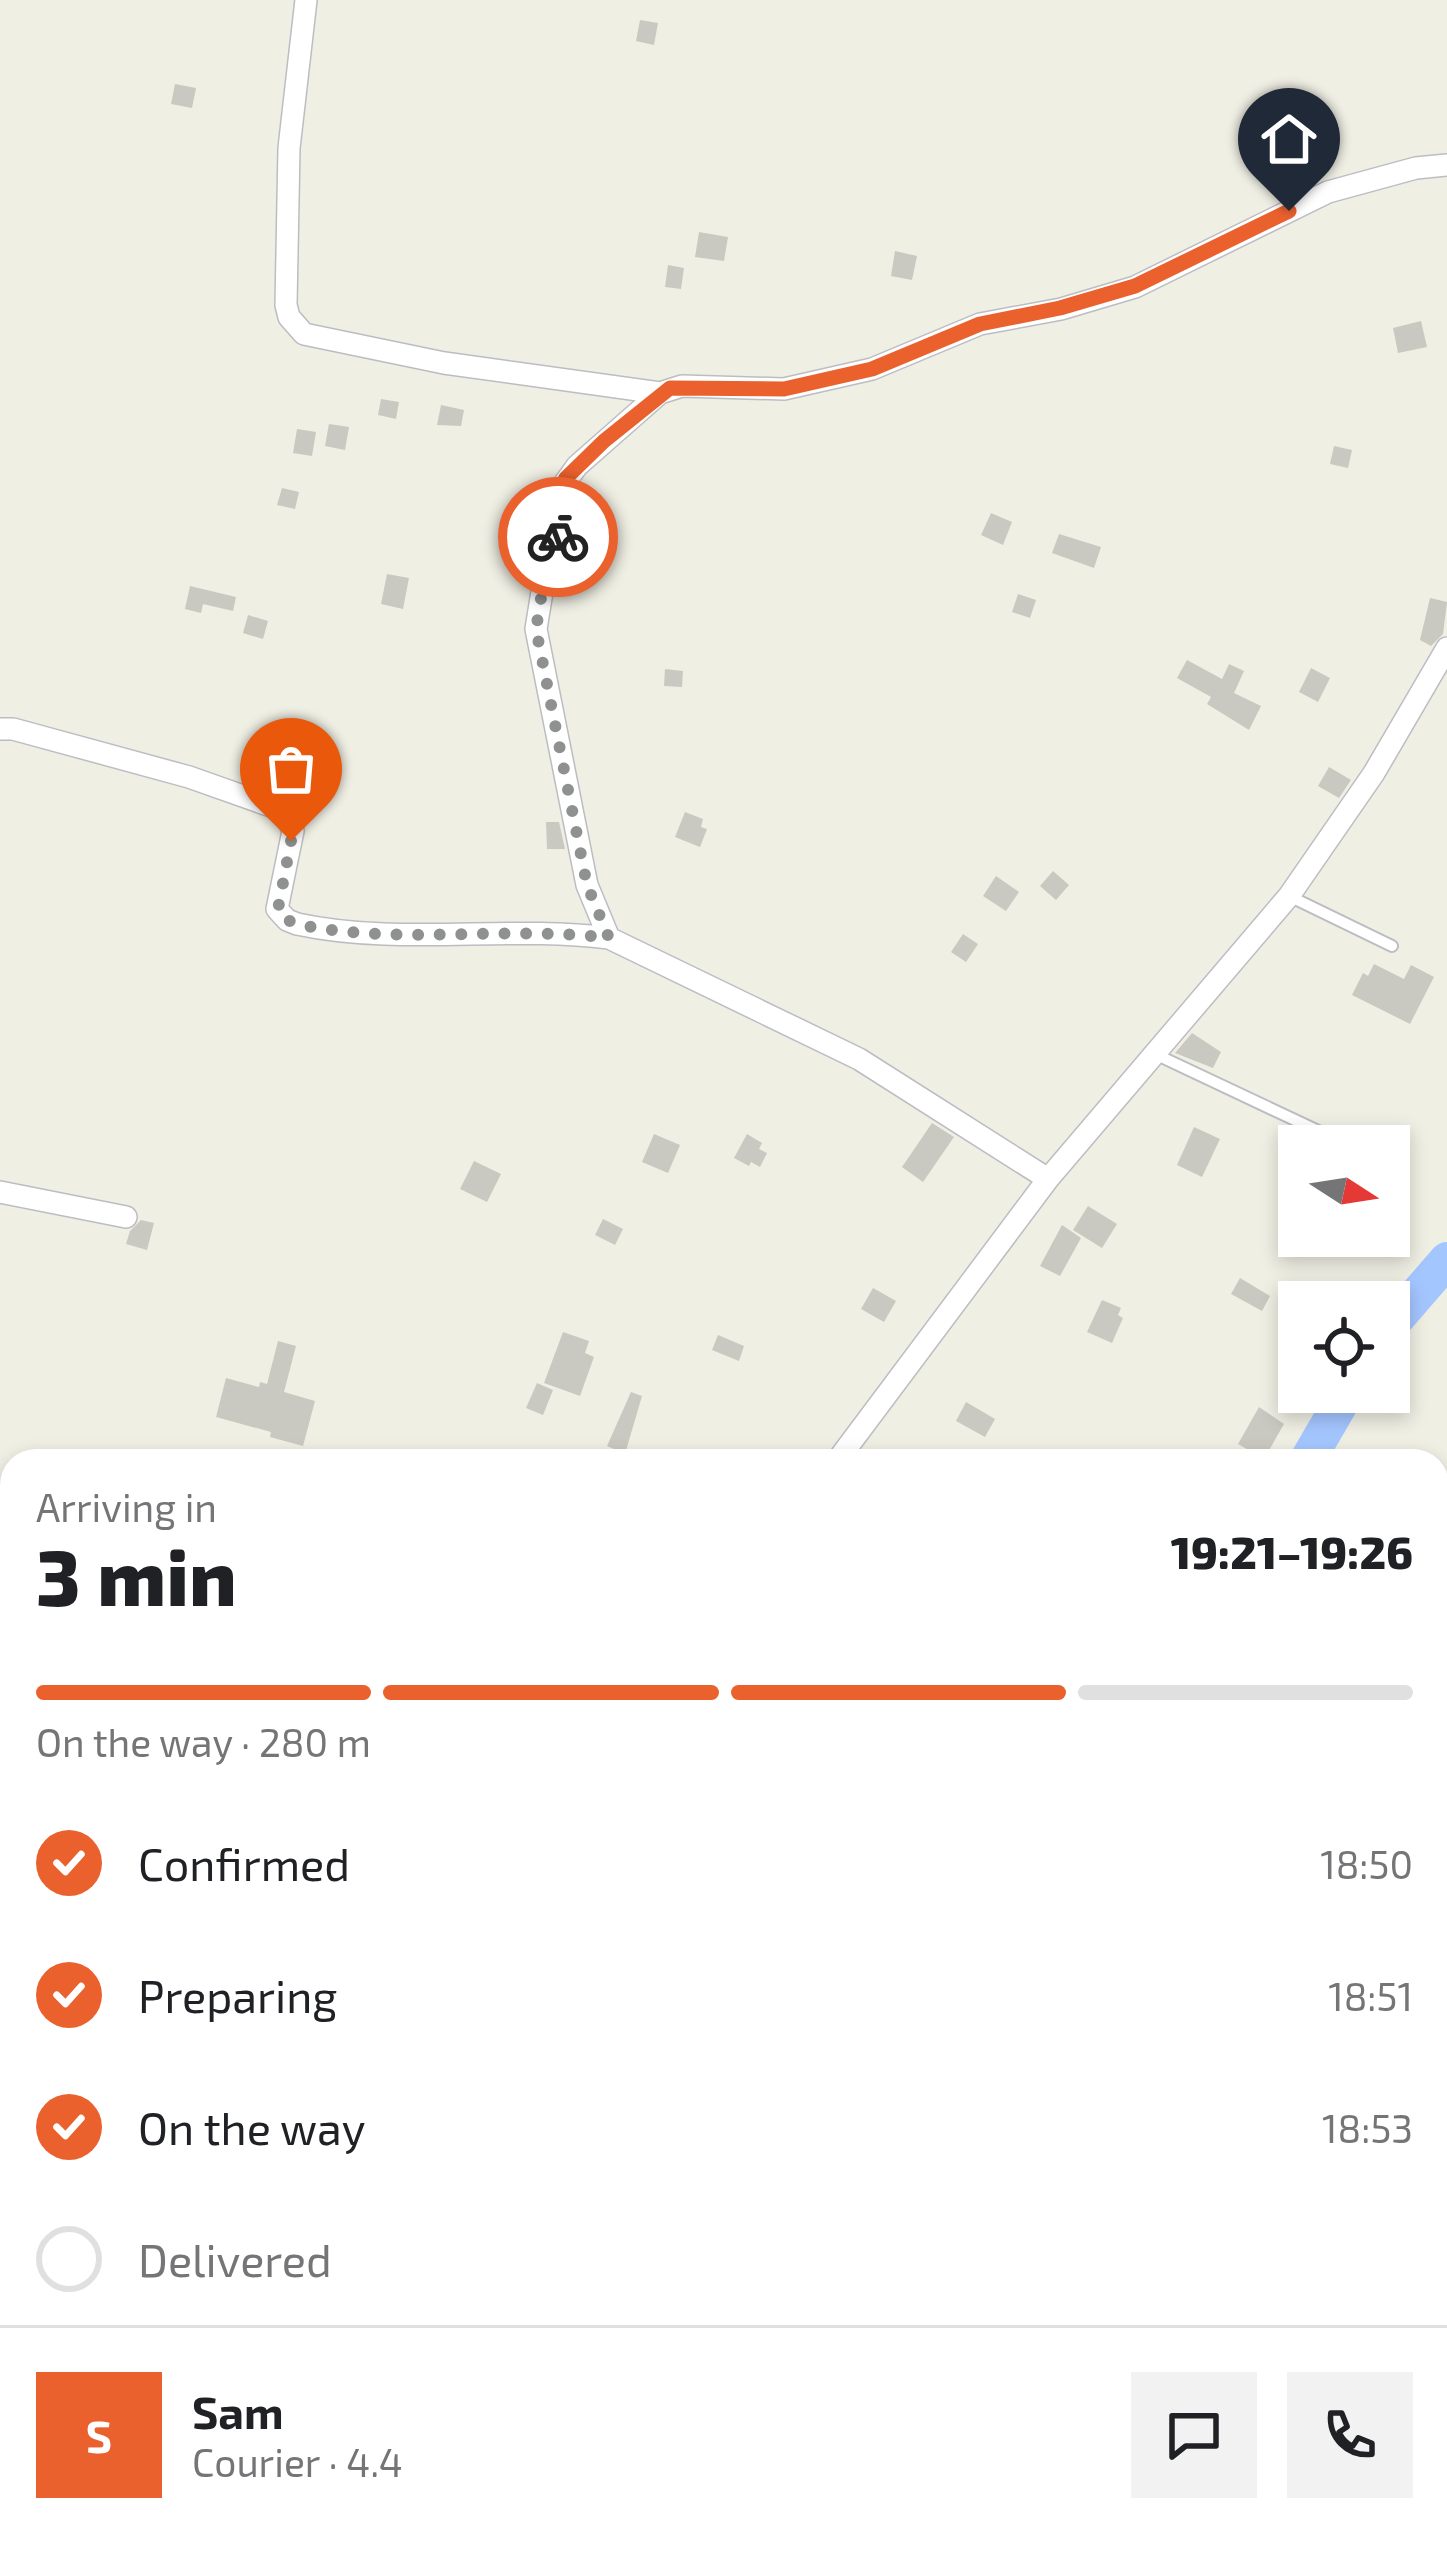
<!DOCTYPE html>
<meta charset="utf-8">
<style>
:root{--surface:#fff;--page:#f2f2f2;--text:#202124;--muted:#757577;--line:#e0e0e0;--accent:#eb612e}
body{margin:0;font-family:"Exo 2",sans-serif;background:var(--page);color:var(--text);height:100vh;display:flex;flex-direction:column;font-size:45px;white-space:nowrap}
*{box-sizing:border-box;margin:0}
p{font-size:39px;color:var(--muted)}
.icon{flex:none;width:66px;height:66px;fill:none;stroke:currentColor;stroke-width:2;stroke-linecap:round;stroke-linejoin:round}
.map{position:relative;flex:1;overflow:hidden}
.sheet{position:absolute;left:0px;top:1449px;width:1449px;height:1119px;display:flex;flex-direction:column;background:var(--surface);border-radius:36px 36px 0 0;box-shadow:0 6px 18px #0003}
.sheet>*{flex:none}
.needle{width:78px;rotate:102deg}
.controls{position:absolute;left:1278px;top:1125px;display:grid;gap:24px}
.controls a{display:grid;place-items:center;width:132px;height:132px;border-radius:0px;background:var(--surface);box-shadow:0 6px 18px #0003;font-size:60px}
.pin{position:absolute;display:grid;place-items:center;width:102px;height:102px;color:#fff;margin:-123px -51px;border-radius:50% 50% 50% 0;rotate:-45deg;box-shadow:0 0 12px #0007}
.pin .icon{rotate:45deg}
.courier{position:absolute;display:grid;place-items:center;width:120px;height:120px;margin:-60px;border:9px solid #eb612e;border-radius:50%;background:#fff;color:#222;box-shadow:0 3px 15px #0007}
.overview em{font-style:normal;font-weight:800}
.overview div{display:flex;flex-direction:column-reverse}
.overview{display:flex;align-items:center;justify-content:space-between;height:204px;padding:0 36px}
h1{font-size:78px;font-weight:800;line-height:90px}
.bar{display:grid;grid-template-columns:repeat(4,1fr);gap:18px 12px;align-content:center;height:144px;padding:0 36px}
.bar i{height:15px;border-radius:9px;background:var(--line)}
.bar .active{background:var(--accent)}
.bar p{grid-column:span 4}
.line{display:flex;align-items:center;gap:30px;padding:0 36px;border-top:3px solid var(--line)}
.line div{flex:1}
.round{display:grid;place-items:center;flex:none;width:126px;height:126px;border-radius:0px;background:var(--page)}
ol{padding:0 36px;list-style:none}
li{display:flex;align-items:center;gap:36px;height:132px}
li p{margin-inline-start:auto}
li .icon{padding:12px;border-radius:50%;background:var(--accent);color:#fff;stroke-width:4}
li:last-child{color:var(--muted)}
li i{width:66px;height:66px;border:6px solid var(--line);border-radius:50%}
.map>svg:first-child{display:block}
</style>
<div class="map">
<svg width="1447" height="2566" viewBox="0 0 1447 2566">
<rect width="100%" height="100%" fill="#efefe4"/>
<path fill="#e2e2dc" d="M1437,1774L1447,1775V2566H1342L1345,2556H1437Z
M905,2556H979L975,2566H920Z"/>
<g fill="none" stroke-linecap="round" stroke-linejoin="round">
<path stroke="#a4c6ff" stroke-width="36" d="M1389,1327L1447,1260
M1307,1461L1347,1392
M591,2566L598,2556"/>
</g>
<path fill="#cac9c1" d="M640,20L658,23L654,45L636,41Z
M175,84L196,88L192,108L171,104Z
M699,232L728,237L724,261L695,257Z
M895,251L917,256L912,280L891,276Z
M668,265L684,268L681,289L665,287Z
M1421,321L1427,347L1398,353L1393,328Z
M381,399L399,402L396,419L378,415Z
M441,405L464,410L461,426L437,425Z
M329,424L349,427L345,450L325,446Z
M297,429L316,432L312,456L293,453Z
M1334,446L1352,450L1348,468L1330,464Z
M282,488L299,492L295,509L277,505Z
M991,513L1012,522L1003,545L981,535Z
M1059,534L1101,547L1094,568L1052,553Z
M387,574L409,578L403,609L381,604Z
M190,586L236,597L233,611L203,604L201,613L185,609Z
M1018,594L1036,600L1030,618L1012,612Z
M1430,598L1447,602L1443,634L1431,646L1420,640Z
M248,615L268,621L263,639L243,633Z
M1187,660L1222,679L1229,664L1244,671L1234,693L1261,706L1249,730L1207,704L1211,697L1177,678Z
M1311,668L1330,678L1318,702L1299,692Z
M665,669L683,671L682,687L664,686Z
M1329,767L1351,780L1339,798L1318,786Z
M685,812L703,819L701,827L707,829L700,847L675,837Z
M546,822H559L565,849H547Z
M1053,871L1069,885L1056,900L1040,886Z
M996,876L1019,892L1006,911L983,896Z
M963,934L978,944L966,962L951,952Z
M1374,964L1404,979L1411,965L1434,977L1410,1024L1352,995L1363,973L1368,976Z
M1192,1033L1221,1052L1213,1068L1175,1053Z
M932,1123L954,1137L923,1182L902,1167Z
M1194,1127L1220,1139L1202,1177L1177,1165Z
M654,1134L680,1145L668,1173L642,1162Z
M747,1134L762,1143L759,1149L767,1153L760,1167L751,1162L749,1166L734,1158Z
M474,1161L501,1174L487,1202L460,1189Z
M1088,1206L1117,1224L1102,1248L1073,1230Z
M603,1219L623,1229L615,1245L595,1235Z
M141,1220L154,1223L147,1250L126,1244L130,1231Z
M1062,1225L1081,1238L1060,1276L1040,1266Z
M1240,1278L1270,1296L1262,1311L1231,1294Z
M873,1288L896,1301L884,1322L861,1309Z
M1102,1300L1121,1308L1118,1315L1123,1318L1112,1343L1087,1332Z
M563,1332L589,1341L585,1353L594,1357L580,1396L544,1383Z
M718,1335L744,1346L739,1361L712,1350Z
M278,1341L296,1346L284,1392L315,1401L303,1446L270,1437L271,1432L216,1417L226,1378L259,1387L260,1382L267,1384Z
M537,1383L553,1390L543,1415L526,1408Z
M631,1392L642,1396L625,1454L607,1446Z
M966,1402L995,1419L985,1437L956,1421Z
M1259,1407L1284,1424L1264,1459L1238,1444Z"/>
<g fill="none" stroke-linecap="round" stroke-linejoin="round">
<g stroke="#bcbdc3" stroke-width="14">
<path id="service" d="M1289,896L1392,946
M1155,1054L1329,1136
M1437,1811L1447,1813
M1437,2042L1447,2044
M1437,2262L1447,2204
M1437,2272L1447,2273
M1381,2566L1382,2556"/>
</g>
<g stroke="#bcbdc3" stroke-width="24">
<path id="minor" d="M306,0L289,148L286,305L289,317L304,334L444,363L660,393
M0,729H13L189,777L285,811L293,831L277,909L287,920L297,924C400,946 506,925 609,938
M1048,1179L859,1059L609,938L587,885L536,629L542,592L558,541L559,491L577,466L660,393L682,386L784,389L872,369L980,324L1061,309L1135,287L1328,192L1416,168L1447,165
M0,1192L126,1217
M837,1461L1048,1179L1289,896L1374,773L1447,648"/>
</g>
<g stroke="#f3d600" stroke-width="36">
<path id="trunk" d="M0,2310L12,2307
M617,2556L633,2566
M683,2556L699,2566"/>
</g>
<path stroke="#99c8af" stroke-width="3" stroke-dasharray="12 6" stroke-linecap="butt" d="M130,2566L134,2556"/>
<use href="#service" stroke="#fff" stroke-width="10"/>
<use href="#minor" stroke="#fff" stroke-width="21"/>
<use href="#trunk" stroke="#fdfb9a" stroke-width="33"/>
</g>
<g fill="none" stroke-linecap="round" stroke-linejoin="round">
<path stroke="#8f9191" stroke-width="12" stroke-dasharray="0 21.6" d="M291,841L278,909L287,920L297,924C400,946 506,925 609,938L587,885L536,629L542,592L558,537"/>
<path stroke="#eb612e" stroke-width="15" d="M558,537L559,491L566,478L604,441L670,388L784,389L872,369L980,324L1060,308L1135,286L1289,211"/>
</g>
</svg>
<div class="controls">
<a><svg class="needle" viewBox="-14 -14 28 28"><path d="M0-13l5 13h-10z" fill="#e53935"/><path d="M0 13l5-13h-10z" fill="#757577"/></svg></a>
<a><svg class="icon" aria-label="locate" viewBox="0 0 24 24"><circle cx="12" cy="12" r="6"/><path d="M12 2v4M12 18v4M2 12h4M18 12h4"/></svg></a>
</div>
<div class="pin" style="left:291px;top:841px;background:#ea580c"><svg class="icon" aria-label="bag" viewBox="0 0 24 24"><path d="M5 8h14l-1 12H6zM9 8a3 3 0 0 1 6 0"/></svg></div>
<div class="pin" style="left:1289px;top:211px;background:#1f2937"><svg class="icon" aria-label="home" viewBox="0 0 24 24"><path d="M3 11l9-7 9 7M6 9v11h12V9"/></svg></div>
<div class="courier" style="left:558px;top:537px"><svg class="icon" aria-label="bike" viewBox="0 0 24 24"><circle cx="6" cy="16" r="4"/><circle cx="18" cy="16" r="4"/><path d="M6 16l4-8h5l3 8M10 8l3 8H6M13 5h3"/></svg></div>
<section class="sheet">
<div class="overview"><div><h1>3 min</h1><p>Arriving in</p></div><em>19:21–19:26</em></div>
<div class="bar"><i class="active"></i><i class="active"></i><i class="active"></i><i></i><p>On the way · 280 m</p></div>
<ol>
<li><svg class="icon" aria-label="check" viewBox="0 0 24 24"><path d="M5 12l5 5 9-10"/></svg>Confirmed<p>18:50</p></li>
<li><svg class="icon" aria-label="check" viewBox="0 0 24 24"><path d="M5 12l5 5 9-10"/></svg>Preparing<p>18:51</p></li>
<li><svg class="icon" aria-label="check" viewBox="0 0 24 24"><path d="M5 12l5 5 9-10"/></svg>On the way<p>18:53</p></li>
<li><i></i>Delivered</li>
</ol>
<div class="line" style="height:216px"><b class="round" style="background:var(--accent);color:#fff">S</b><div><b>Sam</b><p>Courier · 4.4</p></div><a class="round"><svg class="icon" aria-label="chat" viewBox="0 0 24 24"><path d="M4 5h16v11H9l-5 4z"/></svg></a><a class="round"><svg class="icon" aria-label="phone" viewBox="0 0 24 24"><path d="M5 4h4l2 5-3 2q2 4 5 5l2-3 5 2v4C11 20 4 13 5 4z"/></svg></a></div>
</section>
</div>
